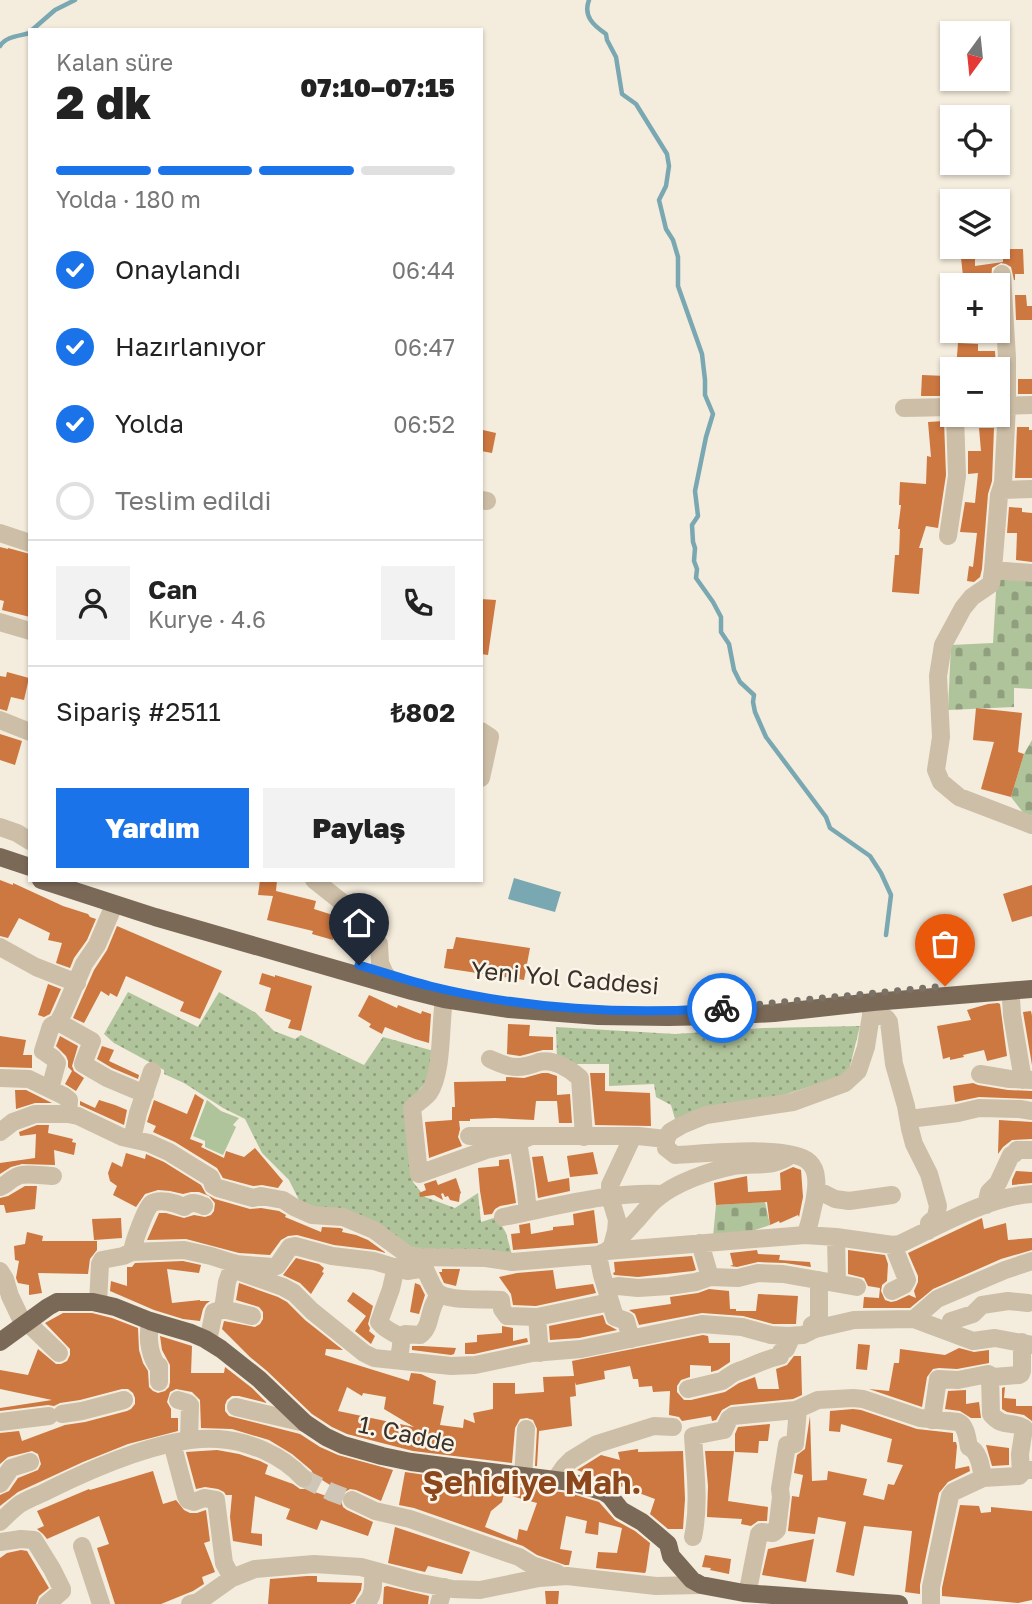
<!DOCTYPE html>
<html lang="tr">
<meta charset="utf-8">
<style>
:root{--surface:#fff;--page:#f2f2f2;--text:#222;--muted:#767676;--line:#e0e0e0;--accent:#1a73e8}
body{margin:0;font-family:"Golos Text",sans-serif;background:var(--page);color:var(--text);height:100vh;display:flex;flex-direction:column;font-size:26px;white-space:nowrap}
*{box-sizing:border-box;margin:0}
p{font-size:23px;color:var(--muted)}
.icon{flex:none;width:38px;height:38px;fill:none;stroke:currentColor;stroke-width:2;stroke-linecap:round;stroke-linejoin:round}
.map{position:relative;flex:1;overflow:hidden}
.drawer{position:absolute;left:28px;top:28px;width:455px;height:854px;display:flex;flex-direction:column;background:var(--surface);border-radius:0px;box-shadow:0 2px 5px #0004}
.drawer>*{flex:none}
.needle{width:46px;rotate:195deg}
.tools{position:absolute;left:940px;top:21px;display:grid;gap:14px}
.tools a{display:grid;place-items:center;width:70px;height:70px;border-radius:0px;background:var(--surface);box-shadow:0 2px 5px #0004;font-size:35px}
.pin{position:absolute;display:grid;place-items:center;width:60px;height:60px;color:#fff;margin:-72px -30px;border-radius:50% 50% 50% 0;rotate:-45deg;box-shadow:0 0 7px #0007}
.pin .icon{rotate:45deg}
.courier{position:absolute;display:grid;place-items:center;width:70px;height:70px;margin:-35px;border:5px solid #1a73e8;border-radius:50%;background:#fff;color:#222;box-shadow:0 2px 9px #0007}
.summary em{font-style:normal;font-weight:800}
.summary div{display:flex;flex-direction:column-reverse}
.summary{display:flex;align-items:center;justify-content:space-between;height:119px;padding:0 28px}
h1{font-size:46px;font-weight:800;line-height:52px}
.bar{display:grid;grid-template-columns:repeat(4,1fr);gap:10px 7px;align-content:center;height:84px;padding:0 28px}
.bar i{height:9px;border-radius:5px;background:var(--line)}
.bar .active{background:var(--accent)}
.bar p{grid-column:span 4}
.line{display:flex;align-items:center;gap:18px;padding:0 28px;border-top:2px solid var(--line)}
.line div{flex:1}
.round{display:grid;place-items:center;flex:none;width:74px;height:74px;border-radius:0px;background:var(--page)}
ol{padding:0 28px;list-style:none}
li{display:flex;align-items:center;gap:21px;height:77px}
li p{margin-inline-start:auto}
li .icon{padding:7px;border-radius:50%;background:var(--accent);color:#fff;stroke-width:4}
li:last-child{color:var(--muted)}
li i{width:38px;height:38px;border:4px solid var(--line);border-radius:50%}
.cta{display:flex;gap:14px;margin-top:auto;padding:14px 28px}
.cta a{flex:1;height:80px;border-radius:0px;background:var(--accent);color:#fff;font-size:28px;font-weight:800;line-height:80px;text-align:center}
.cta a+a{background:var(--page);color:var(--text)}
.map>svg:first-child{display:block}
</style>
<div class="map">
<svg width="1032" height="1604" viewBox="0 0 1032 1604">
<defs>
<pattern id="grass-dots" width="8" height="8" patternUnits="userSpaceOnUse" patternTransform="scale(1.75)"><rect width="8" height="8" fill="#b0c49b"/><path d="M2 2h.1M6 6h.1" fill="none" stroke="#90a07e" stroke-width="1.8" stroke-linecap="round"/></pattern>
<pattern id="cemetery-stones" width="16" height="16" patternUnits="userSpaceOnUse" patternTransform="scale(1.75)"><rect width="16" height="16" fill="#b0c49b"/><path d="M2 7V4a2 2 0 0 1 4 0v3zM10 15v-3a2 2 0 0 1 4 0v3z" fill="#90a07e"/></pattern>
</defs>
<rect width="100%" height="100%" fill="#f4ecdc"/>
<path fill="url(#grass-dots)" d="M128,992L198,1027L219,992L256,1013L274,1031L295,1039L301,1035L364,1065L383,1037L434,1051L431,1076L411,1100L407,1109L413,1182L425,1197L455,1208L478,1193L481,1222L497,1217L506,1233L512,1255L421,1251L301,1204L289,1180L262,1153L245,1119L223,1108L184,1083L164,1074V1070L114,1043L104,1034Z
M860,1026L849,1070L842,1076L784,1095L709,1109L675,1119L671,1105L656,1097L654,1084L609,1086V1064H575L557,1059L556,1027L675,1034L764,1028Z"/>
<path fill="url(#cemetery-stones)" d="M997,575L1032,578V689L1014,688V707L948,710L951,645L993,643Z
M1032,740V815H1025L1011,797L1024,754Z
M765,1202L770,1225L743,1234L713,1237L716,1205Z"/>
<path fill="#b0c49b" d="M207,1100L221,1111L239,1118L233,1125L236,1127L223,1155L205,1147V1141L193,1136Z"/>
<path fill="#79a8b2" d="M514,878L561,892L555,912L508,899Z"/>
<g fill="none" stroke-linecap="round" stroke-linejoin="round">
<path stroke="#79a8b2" stroke-width="4.5" d="M589,0C583,16 593,25 606,34L607,40L616,57L622,94L636,104L667,154L669,166L666,186L659,200L666,229L673,240L678,257V286L702,354L705,380V395L713,414L706,437L695,491L698,516L692,525L693,542L695,548L694,561L697,569L696,578L713,602L721,617V632L729,644L734,670L740,682L754,695L753,702L755,712L766,737L826,817L830,828L870,856L881,873L891,895L886,935
M32,30L55,10L75,0
M0,46C6,36 20,36 30,33"/>
</g>
<path fill="#cd7741" fill-rule="evenodd" d="M1003,249H1023L1024,274H1015V280H1014L1011,267L1006,264L1001,263L992,268L991,279L976,278V285H964L961,258L975,257V266L1003,262Z
M1015,295H1026L1027,306H1032V320H1016Z
M958,343L978,344V351H995L996,368L956,369Z
M922,375L946,376L945,396H921Z
M1018,379H1032V394H1018Z
M944,421L946,475L938,528L926,526L919,548H923L919,594L892,592L895,555H899L900,529H898L901,505H899L900,482L926,484L927,456L931,457L928,422Z
M1017,427H1029V430H1032V478H1015Z
M979,428H994L992,481L988,494L982,569L980,577L974,582L967,581L969,566L973,567L977,533L960,532L965,502L975,503L978,473L968,474V451H981Z
M483,430L496,433L492,453L481,451Z
M1009,507L1022,508V512L1032,513V562L1016,560L1017,533H1007Z
M0,547L8,549V548L30,554V617L2,610L4,601L0,600Z
M481,599L496,600L488,655L481,654Z
M7,672L29,678L24,700L11,697L7,711L0,709V676L6,677Z
M976,708L1022,713L1018,752L1024,754L1011,797L981,789L994,742L973,740Z
M0,734L22,741L15,765L0,760Z
M0,880L13,885V883L63,906L88,914L90,917L96,919L87,940L74,958L70,968L56,963L62,943L48,940L50,933L19,918L8,938L0,936Z
M260,880H277L276,891L316,901L314,909L339,917L333,940L312,934L313,931L267,920L273,896L258,895Z
M1032,885V916L1012,922L1003,894Z
M117,926L222,971L200,1019L180,1011L184,1002L126,976L117,997L110,993L109,996L101,991L84,1023L73,1018L94,970L107,950Z
M456,937L530,948L524,980L444,968L447,949H453Z
M262,973L275,977V975L312,986L301,1031L288,1028L291,1020L265,1011L271,988L259,984Z
M48,984L61,989L50,1014L44,1017L38,1015Z
M369,995L397,1008L398,1005L421,1014L422,1011L431,1014L429,1043L415,1039L385,1027L382,1034L369,1027L371,1024L358,1016Z
M998,1003L1000,1004L1007,1056L987,1061L984,1050L963,1055L964,1057L950,1060V1057L943,1059L937,1026L971,1020L967,1010L988,1004Z
M1031,1011L1032,1016V1065L1023,1012Z
M508,1024L530,1025L529,1036L553,1037V1050H543L520,1056L507,1054Z
M0,1036L26,1040L23,1055H32V1068L0,1067Z
M60,1036L78,1046L72,1066L74,1071L84,1078L76,1091L65,1084L72,1071L68,1067V1061L66,1056L56,1046Z
M102,1046L114,1050L109,1061L139,1075L138,1079L112,1068L97,1059Z
M542,1073H548L557,1076V1095L570,1094L572,1123H559L557,1101H536L534,1120L495,1118L470,1119V1121H459L460,1129L458,1137L462,1146L429,1158L425,1122L452,1120V1107H455L454,1082L506,1081V1077L524,1078Z
M590,1073H605V1091L650,1093L651,1126L595,1125Z
M973,1083L978,1085L1008,1090L1032,1091V1099L979,1097L955,1102L953,1086Z
M15,1090H26L52,1103H35L16,1109Z
M195,1094L204,1100L190,1139L203,1144L201,1147L224,1158L226,1151L244,1157L255,1148L283,1181L278,1188L262,1185L253,1186L223,1178L217,1168L175,1142L153,1132L156,1126L147,1122L154,1100L187,1114Z
M99,1100L115,1105L127,1110L124,1125L80,1105V1101L95,1108Z
M999,1120L1032,1122V1139L1012,1140L1003,1147L998,1154Z
M37,1125H49L48,1133L73,1139L72,1142L76,1143L74,1155L54,1150L55,1165L22,1164L11,1167L0,1174V1163L35,1158L36,1134L20,1136L19,1132Z
M593,1152L598,1174L570,1177L567,1156Z
M126,1153L145,1159L146,1154L164,1162L201,1185L206,1194L215,1199L250,1209L261,1208L279,1211L286,1215L285,1217L321,1232L322,1227L340,1228L343,1229L342,1232L356,1235L368,1240L386,1253L375,1250L334,1245L297,1235L288,1236L281,1240L270,1255L239,1253L186,1239L147,1240L159,1213H166L184,1218L194,1215L205,1217L211,1215L214,1211L215,1203L209,1196L199,1192H191L183,1194L170,1191L158,1190L145,1194L136,1207L113,1195L117,1186L110,1181L108,1173L112,1162L122,1167Z
M543,1156L548,1182L569,1178L570,1191L538,1198L532,1157Z
M509,1159L516,1203L500,1206L495,1209L492,1214L484,1215L480,1191L478,1168L499,1166V1160Z
M793,1167L801,1170L803,1197L799,1217L798,1215L780,1223L779,1221L770,1225L767,1202L716,1205L714,1183L747,1176L748,1192L781,1190L780,1173Z
M1016,1171L1032,1172V1183L1012,1185V1180Z
M456,1178L461,1193L460,1194L459,1202L450,1200L448,1196L445,1197L443,1193L441,1194L443,1200L434,1195L420,1197L419,1193L426,1190L424,1184L436,1180L438,1185Z
M25,1186H37L35,1209L6,1213L4,1205H0V1198L8,1196Z
M594,1210L598,1243L513,1250L511,1234L520,1233L519,1225L530,1223L531,1234L553,1230V1227L574,1225L573,1214Z
M121,1218L122,1238L94,1240L92,1219Z
M982,1218L984,1229L1006,1223L1008,1240L1032,1238V1250L1001,1259L933,1289L910,1308H863L864,1297L879,1298L880,1288L868,1286L864,1278L848,1274V1250L885,1255L888,1264L887,1281L882,1285L881,1291L885,1300L891,1302L896,1301L909,1295L916,1298L914,1291L918,1282V1276L908,1253Z
M27,1232L43,1236L42,1241H97V1250L90,1259L88,1274L38,1273L42,1293L29,1295V1285L18,1283L16,1278L19,1261L15,1260L14,1246L25,1244Z
M757,1250L758,1254L780,1255L779,1260L810,1262L811,1267L785,1263L758,1262L737,1267L730,1266L733,1265L730,1253Z
M692,1256L696,1270L693,1271L638,1277L614,1275L613,1273L615,1272L614,1262Z
M296,1258L319,1264L324,1268L322,1272L324,1273L311,1294L300,1283L283,1275Z
M183,1261L201,1265L199,1273L167,1269L172,1303L200,1300V1301H210L206,1304L203,1309L200,1321L183,1319L154,1310L110,1291L111,1281L127,1286V1267H132L135,1263Z
M442,1269H460L456,1286L444,1283L439,1272H442Z
M553,1270L556,1289L593,1284L596,1293L536,1306L513,1305L511,1294L499,1277L517,1273Z
M239,1283L278,1297L287,1302L305,1320L343,1350L326,1349L325,1355L409,1381L411,1373L421,1374L436,1381L433,1404L444,1406L440,1425L463,1428L464,1419L475,1423L473,1413L493,1409V1383H515V1394L544,1392L543,1377L574,1376L572,1361L703,1335L708,1336L709,1343H730V1362L718,1370L711,1372V1366L690,1365V1377L681,1380L677,1386V1392L684,1400H691L725,1392L739,1383L755,1377L758,1389H779L776,1369L787,1365L794,1356H801L802,1395L793,1399L731,1405L722,1410L716,1420L712,1421L711,1416L682,1421L679,1417L669,1415L670,1391L653,1392L652,1386L639,1387L638,1379H633L630,1366L604,1371L605,1379L576,1385L575,1382L576,1396L570,1397L572,1426L539,1431L537,1466H535L537,1429L533,1420L527,1418L520,1419L515,1428L512,1463L413,1451L347,1434L332,1427L312,1414L267,1371L250,1357L222,1329L224,1321L255,1327L260,1324L263,1319V1312L259,1307L236,1300ZM347,1387L362,1396L363,1393L386,1397L384,1409L414,1427L338,1411Z
M415,1283L420,1285L425,1295L419,1314L410,1312Z
M709,1289L729,1291L730,1309H736V1311H756L758,1294L798,1296L796,1324H773L743,1316L702,1313L639,1325L635,1314L629,1310L671,1304L670,1297L698,1293Z
M353,1292L373,1306L368,1324L370,1328L369,1331L375,1336L371,1344L355,1331L366,1316L347,1301Z
M63,1313H92L112,1318L138,1328L139,1350L143,1363L148,1371L149,1387L153,1391L158,1393L165,1391L169,1387L170,1382V1365L162,1350L160,1336L192,1346L191,1373H224L225,1367L252,1388L267,1403L239,1396H232L227,1400L225,1405V1411L229,1416L300,1434L320,1447L338,1455L393,1470L381,1501L356,1490L350,1489L343,1493L314,1475L311,1470L292,1454L269,1440L232,1429L201,1428L200,1400L192,1392L176,1389L170,1392L167,1402L171,1409V1418H178V1431L128,1444L83,1462L18,1492L0,1506V1495L9,1491L18,1478L38,1470L41,1464L38,1454L32,1451L8,1457L0,1464V1433L19,1431L22,1441L65,1425L85,1422L127,1411L131,1409L135,1404V1398L133,1393L128,1389H122L80,1400L60,1403L54,1406L48,1405L0,1411V1408L52,1400L0,1389V1370L28,1375L38,1349L56,1364H61L67,1361L70,1355V1349L45,1323Z
M603,1315L606,1324L617,1330L579,1338L550,1340L549,1326Z
M502,1326L513,1328V1341L527,1338L528,1342L474,1354H465V1343L477,1342V1335L502,1333Z
M858,1344L870,1345L867,1370L856,1369Z
M412,1346H422L456,1348L454,1354L451,1355L412,1350Z
M959,1348L974,1352L989,1350V1363L957,1369L939,1368L933,1369L927,1377L922,1407L869,1389L889,1391L894,1363H899L900,1349L945,1355Z
M1005,1387L1004,1398L1016,1399V1406H1032V1421L1024,1415L1007,1412L1002,1409V1388Z
M966,1390V1404L979,1402L981,1418H971L960,1411L945,1409L948,1391Z
M853,1409L861,1410L917,1429L953,1433V1442H956L957,1446L955,1469L969,1466L970,1471L948,1482L939,1493L920,1585V1594L905,1592L912,1531L864,1526L854,1576L836,1572L846,1522L818,1517L815,1534L788,1531L792,1496L799,1497L803,1475L794,1473L797,1455L805,1449L810,1416L812,1481L827,1480L828,1471L867,1479L863,1495L884,1500L888,1484L894,1485L903,1465L887,1462L892,1439L841,1424L840,1432L829,1431L830,1411Z
M770,1424L768,1441H759L758,1453L735,1452V1434L738,1427Z
M986,1445L1009,1448V1465L992,1466Z
M638,1449V1452L683,1451L685,1499L683,1529H668L650,1514L655,1499L577,1470L601,1455L620,1460L618,1452Z
M217,1450L239,1454L260,1461L268,1465L265,1474L293,1484L300,1489H306L341,1501L343,1507L347,1510L373,1522L368,1536L321,1520L317,1530L286,1519L290,1509L255,1496L251,1533L262,1534V1546L233,1541L230,1517L232,1495H226L224,1492L218,1489L205,1487L196,1489L186,1452Z
M705,1451H734L728,1501L768,1507L767,1521H758L751,1526L741,1524L742,1519L707,1517L708,1486Z
M153,1471L163,1504L176,1500L184,1510L190,1513H197L206,1510L210,1541L204,1543L215,1572L202,1577L204,1584L193,1591L161,1604H115L97,1548L109,1544L99,1516L47,1539L43,1534L37,1529L44,1526L37,1511L89,1489L90,1490Z
M405,1472L439,1477L483,1487L484,1483L569,1493L599,1502L615,1520L635,1531L650,1543L646,1571L645,1573L596,1568L598,1552L617,1553L622,1528L599,1522L598,1535L585,1533L587,1521L566,1516L560,1549L572,1551L569,1565H565L537,1555L523,1546L414,1508L399,1505ZM504,1494L537,1503L527,1531L519,1529L517,1540L485,1527L491,1511L502,1502Z
M960,1505L979,1506L981,1513L991,1512V1507L1032,1511V1600L1018,1603L942,1596V1588Z
M395,1527L470,1552L462,1574L428,1566L425,1572L388,1563Z
M814,1539L806,1582L762,1575L768,1549Z
M21,1550L27,1551L49,1588L39,1596L36,1604H0V1558L7,1553Z
M705,1555L731,1559L729,1574L710,1570L711,1568L702,1567Z
M307,1576H317V1582L362,1583L361,1590L354,1602L350,1604H268L270,1579Z
M387,1586L429,1596L428,1604H383L384,1587Z
M545,1591H559L558,1604H546Z"/>
<g fill="none" stroke-linecap="round" stroke-linejoin="round">
<path stroke="#cfc6b8" stroke-width="18" stroke-dasharray="18 9" stroke-linecap="butt" d="M303,1478L331,1492L352,1500"/>
<path stroke="#cdbea7" stroke-width="18" d="M1002,274L1007,358V406L1003,483L999,495L993,570L991,584L972,597L963,608L943,645L938,676L941,737L936,770L941,782L959,797L1032,825
M998,406L1032,405
M904,408L952,407
M1001,490L1032,489
M481,500L487,501
M0,533L30,543
M948,536L957,476L955,415
M993,570L1032,573
M0,622L30,631
M0,720L30,732
M481,731L490,737L481,778
M0,827L17,833L30,841
M314,880L362,918L379,944L380,963L384,972L393,985
M0,947L36,967L77,983
M1011,998L1012,1015L1023,1080
M444,999C440,1025 443,1072 429,1093C424,1099 417,1103 412,1108L419,1174L486,1150L513,1144L529,1137
M871,1012L886,1018L889,1022L894,1064L906,1106L910,1129L914,1144L929,1174L938,1206L936,1217L929,1223L928,1231
M58,1022L92,1041L83,1064L107,1078L145,1094
M490,1059C499,1063 507,1067 517,1067C526,1067 531,1065 539,1062C553,1058 570,1069 580,1078L584,1137
M980,1074L1010,1079L1032,1080
M0,1078L29,1079L64,1096L69,1100L68,1114
M50,1089L57,1063L53,1058L43,1051L51,1026L58,1022L63,1013L84,964L97,945L111,912
M909,1119L958,1113L979,1108L1020,1109L1032,1111
M0,1132L13,1122L35,1114H68L78,1116L122,1137L149,1143L169,1152L211,1178L213,1185L218,1188L253,1198L261,1196L283,1200L294,1207L312,1215L343,1217L374,1230L408,1255L420,1257L486,1258L512,1262L598,1255L607,1251L805,1235L836,1237L893,1245L900,1244C938,1226 990,1196 1032,1194
M469,1136H638L666,1139
M132,1139L138,1113L152,1071
M518,1142L525,1183L528,1212
M0,1187C7,1185 9,1180 16,1177C24,1172 43,1176 53,1176
M817,1190L835,1199L849,1201L892,1195
M986,1205L989,1192L998,1183L1011,1155L1014,1154L1017,1150H1032
M503,1217C555,1207 610,1191 663,1194
M805,1235C810,1225 811,1214 814,1203C816,1191 820,1172 809,1162C791,1144 702,1154 675,1155L666,1148V1139L670,1132L682,1125L706,1115L793,1102L845,1083L858,1071L866,1047L873,1002
M836,1237L837,1283
M700,1243L710,1277
M612,1246L616,1231L617,1220L610,1197V1185L633,1136
M607,1251C616,1242 625,1233 633,1224C641,1216 647,1207 655,1200C674,1183 709,1171 734,1166C757,1162 771,1169 791,1155
M132,1252L184,1250L211,1256L236,1264L272,1267L277,1266L290,1247L295,1246L332,1256L374,1261L407,1271L425,1268
M598,1255L602,1275L615,1317L626,1321L631,1339
M421,1261C426,1270 430,1282 436,1291C447,1303 486,1298 501,1300L502,1309L507,1316L537,1317L610,1302
M396,1267L391,1289L379,1322C395,1341 407,1326 398,1360
M232,1269L283,1287L294,1293L312,1311L364,1353L374,1358L451,1366L475,1365L532,1353L581,1349L702,1324L742,1327L771,1335L788,1336L803,1335L815,1329L854,1320L914,1319L973,1341L995,1338L1032,1345
M0,1271L5,1279L10,1296L21,1319L32,1327L59,1353
M607,1288L618,1286L638,1288L669,1286L696,1282L710,1277L738,1278L758,1273L783,1274L857,1287
M892,1291L904,1285L907,1280L893,1245
M98,1303L100,1264L102,1260L123,1256L132,1252C133,1243 145,1210 151,1204C159,1198 176,1203 184,1207C192,1201 196,1203 204,1206
M223,1309L252,1316
M537,1317L540,1353
M914,1319L937,1299L1005,1270L1032,1261
M150,1321C148,1336 148,1350 156,1364L159,1366V1382
M813,1330L812,1325L819,1321V1280
M951,1331V1321L973,1314L982,1305L1008,1301L1028,1303
M401,1337L405,1334L420,1335C433,1325 427,1309 440,1294
M208,1341L214,1312L223,1309L227,1282L234,1263
M990,1375L991,1414C1004,1429 1010,1420 1024,1428L1020,1454L1021,1474
M688,1389L722,1381C727,1378 731,1374 736,1372C751,1367 765,1359 780,1356L781,1352L786,1349L792,1336
M178,1400L188,1403L190,1405L189,1440
M236,1407L305,1423
M62,1414L82,1411L124,1400
M932,1420L938,1379L958,1380L988,1374L993,1377L1019,1375L1021,1374L1022,1371V1342
M0,1422L49,1416
M172,1443L186,1496L188,1500L194,1502L204,1498L216,1500L224,1563L232,1578
M523,1477L526,1429
M555,1480L564,1467L571,1460L597,1444L654,1426L673,1427
M0,1484L11,1468L30,1462
M352,1500L375,1511L410,1519L519,1557L532,1565L557,1573
M0,1522C6,1516 13,1509 20,1504C29,1498 40,1495 49,1490C93,1468 168,1435 218,1439C249,1441 282,1455 303,1478
M693,1537C700,1504 695,1469 693,1436L724,1430L729,1419L733,1416L796,1410L818,1400L853,1398L863,1399L920,1418L958,1422C967,1426 967,1439 969,1447C980,1452 981,1468 983,1478
M0,1542L21,1539L34,1540L52,1569L62,1589V1591L47,1604
M82,1546L101,1604
M749,1585L759,1534L761,1532L773,1533L777,1530L781,1497L780,1489L787,1445L795,1444L798,1409
M190,1604L198,1602L232,1578L255,1569L314,1564L361,1567L416,1582L453,1589L480,1590L539,1578L567,1576L656,1586L701,1585
M365,1604C375,1596 373,1582 373,1571
M439,1604L444,1587
M931,1604V1587L950,1496L953,1492L983,1478L1019,1476L1024,1470H1032"/>
<path stroke="#7b6958" stroke-width="18" d="M0,857L30,867
M41,880L155,917L412,991L444,999L509,1009L598,1016L668,1017L718,1016L774,1013L873,1002L1032,989
M0,1342L48,1307L57,1302H93L115,1307L150,1321L191,1333L205,1339L221,1349L259,1379L305,1423L326,1437L343,1445L382,1456L411,1462L571,1482L604,1492L610,1496L621,1510L642,1522L668,1544L671,1556L692,1580L701,1585L744,1593L899,1604"/>
</g>
<g fill="none" stroke-linecap="round" stroke-linejoin="round">
<path stroke="#7a7267" stroke-width="7" stroke-dasharray="0 12.6" d="M722,1008L945,986"/>
<path stroke="#1a73e8" stroke-width="9" d="M359,965C383,972 406,980 430,986C522,1009 628,1015 722,1008"/>
</g>
<g text-anchor="middle" dominant-baseline="central" stroke-width="5" stroke-linejoin="round" paint-order="stroke">
<g font-size="24" fill="#393028" stroke="#fbf5e9">
<text transform="translate(565 977) rotate(5)">Yeni Yol Caddesi</text>
<text transform="translate(407 1433) rotate(12)">1. Cadde</text>
</g>
<g font-size="32" font-weight="bold" fill="#8d471c" stroke="#fbf5e9">
<text x="532" y="1482">Şehidiye Mah.</text>
</g>
</g>
</svg>
<div class="tools">
<a><svg class="needle" viewBox="-14 -14 28 28"><path d="M0-13l5 13h-10z" fill="#e53935"/><path d="M0 13l5-13h-10z" fill="#767676"/></svg></a>
<a><svg class="icon" aria-label="locate" viewBox="0 0 24 24"><circle cx="12" cy="12" r="6"/><path d="M12 2v4M12 18v4M2 12h4M18 12h4"/></svg></a>
<a><svg class="icon" aria-label="layers" viewBox="0 0 24 24"><path d="M12 4l9 5-9 5-9-5zM3 14l9 5 9-5"/></svg></a>
<a>+</a>
<a>−</a>
</div>
<div class="pin" style="left:945px;top:986px;background:#ea580c"><svg class="icon" aria-label="bag" viewBox="0 0 24 24"><path d="M5 8h14l-1 12H6zM9 8a3 3 0 0 1 6 0"/></svg></div>
<div class="pin" style="left:359px;top:965px;background:#1f2937"><svg class="icon" aria-label="home" viewBox="0 0 24 24"><path d="M3 11l9-7 9 7M6 9v11h12V9"/></svg></div>
<div class="courier" style="left:722px;top:1008px"><svg class="icon" aria-label="bike" viewBox="0 0 24 24"><circle cx="6" cy="16" r="4"/><circle cx="18" cy="16" r="4"/><path d="M6 16l4-8h5l3 8M10 8l3 8H6M13 5h3"/></svg></div>
<section class="drawer">
<div class="summary"><div><h1>2 dk</h1><p>Kalan süre</p></div><em>07:10–07:15</em></div>
<div class="bar"><i class="active"></i><i class="active"></i><i class="active"></i><i></i><p>Yolda · 180 m</p></div>
<ol>
<li><svg class="icon" aria-label="check" viewBox="0 0 24 24"><path d="M5 12l5 5 9-10"/></svg>Onaylandı<p>06:44</p></li>
<li><svg class="icon" aria-label="check" viewBox="0 0 24 24"><path d="M5 12l5 5 9-10"/></svg>Hazırlanıyor<p>06:47</p></li>
<li><svg class="icon" aria-label="check" viewBox="0 0 24 24"><path d="M5 12l5 5 9-10"/></svg>Yolda<p>06:52</p></li>
<li><i></i>Teslim edildi</li>
</ol>
<div class="line" style="height:126px"><a class="round"><svg class="icon" aria-label="person" viewBox="0 0 24 24"><circle cx="12" cy="8" r="4"/><path d="M4 21q1-7 8-7t8 7"/></svg></a><div><b>Can</b><p>Kurye · 4.6</p></div><a class="round"><svg class="icon" aria-label="phone" viewBox="0 0 24 24"><path d="M5 4h4l2 5-3 2q2 4 5 5l2-3 5 2v4C11 20 4 13 5 4z"/></svg></a></div>
<div class="line" style="height:91px"><div>Sipariş #2511</div><b>₺802</b></div>
<div class="cta"><a>Yardım</a><a>Paylaş</a></div>
</section>
</div>
